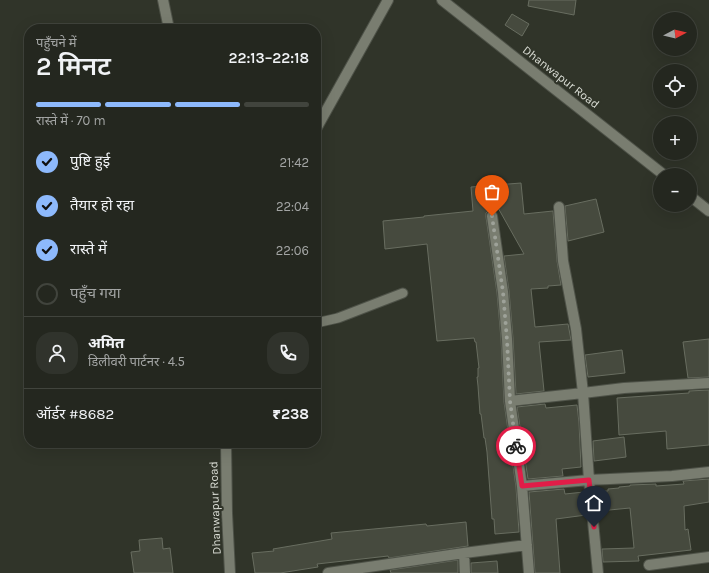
<!DOCTYPE html>
<html lang="hi">
<meta charset="utf-8">
<style>
:root{--surface:#24271f;--page:#30332c;--text:#f1f3f6;--muted:#a3a5a4;--line:#41443d;--accent:#8db9fc}
body{margin:0;font-family:Karla,"Noto Sans Devanagari",sans-serif;background:var(--page);color:var(--text);height:100vh;display:flex;flex-direction:column;font-size:15px;white-space:nowrap}
*{box-sizing:border-box;margin:0}
p{font-size:13px;color:var(--muted)}
.icon{flex:none;width:22px;height:22px;fill:none;stroke:currentColor;stroke-width:2;stroke-linecap:round;stroke-linejoin:round}
.map{position:relative;flex:1;overflow:hidden}
.sheet{position:absolute;left:24px;top:24px;width:297px;height:424px;display:flex;flex-direction:column;background:var(--surface);border-radius:16px;box-shadow:0 4px 16px #0002,0 0 0 1px var(--line)}
.sheet>*{flex:none}
.needle{width:26px;rotate:83deg}
.fabs{position:absolute;left:653px;top:12px;display:grid;gap:8px}
.fabs a{display:grid;place-items:center;width:44px;height:44px;border-radius:50%;background:var(--surface);box-shadow:0 4px 16px #0002,0 0 0 1px var(--line);font-size:20px}
.pin{position:absolute;display:grid;place-items:center;width:34px;height:34px;color:#fff;margin:-41px -17px;border-radius:50% 50% 50% 0;rotate:-45deg;box-shadow:0 0 4px #0007}
.pin .icon{rotate:45deg}
.courier{position:absolute;display:grid;place-items:center;width:40px;height:40px;margin:-20px;border:3px solid #e11d48;border-radius:50%;background:#fff;color:#222;box-shadow:0 1px 5px #0007}
.summary em{font-style:normal;font-weight:600}
.summary div{display:flex;flex-direction:column-reverse}
.summary{display:flex;align-items:center;justify-content:space-between;height:68px;padding:0 12px}
h1{font-size:26px;font-weight:600;line-height:30px}
.bar{display:grid;grid-template-columns:repeat(4,1fr);gap:6px 4px;align-content:center;height:48px;padding:0 12px}
.bar i{height:5px;border-radius:3px;background:var(--line)}
.bar .active{background:var(--accent)}
.bar p{grid-column:span 4}
.line{display:flex;align-items:center;gap:10px;padding:0 12px;border-top:1px solid var(--line)}
.line div{flex:1}
.round{display:grid;place-items:center;flex:none;width:42px;height:42px;border-radius:16px;background:var(--page)}
ol{padding:0 12px;list-style:none}
li{display:flex;align-items:center;gap:12px;height:44px}
li p{margin-inline-start:auto}
li .icon{padding:4px;border-radius:50%;background:var(--accent);color:#111;stroke-width:4}
li:last-child{color:var(--muted)}
li i{width:22px;height:22px;border:2px solid var(--line);border-radius:50%}
.map>svg:first-child{display:block}
</style>
<div class="map">
<svg width="709" height="573" viewBox="0 0 709 573">
<rect width="100%" height="100%" fill="#303429"/>
<path fill="#464a3e" stroke="#686d60" d="M529,0H576L574,15L528,6Z
M512,14L529,24L522,36L505,25Z
M521,183L524,214L553,211L557,261L561,285L548,286V288L531,289L535,327L568,324L571,340L539,342L544,391L516,394L513,338L509,291L504,256L524,254L488,190L489,210L486,213V217L497,293L501,339L504,402L516,487L519,532L495,534L494,519H492L487,452L485,438H484L481,414H480L478,386L477,377H478V368H479L476,342H475L474,338L437,341L427,244L385,249L383,221L424,217V216L473,211L471,187Z
M596,199L604,232L568,241L565,206Z
M709,339V377L688,378L683,342Z
M622,350L625,373L588,377L585,355Z
M709,390V445L667,449L666,431L619,435L617,398L689,393V391Z
M545,404L546,408L577,405L579,423L581,467L562,469L563,476L528,479L517,407Z
M624,437L626,457L594,461L593,441Z
M709,479V502L684,506L685,530L688,529L691,550L638,556L639,561L603,562L602,549L634,548L630,508L599,511L597,491H608V489L619,488V487L630,486V485L656,484V486L684,484L683,481Z
M564,489L565,494L584,492L586,515L556,519L560,573H535L529,492Z
M466,522L468,546L389,558L388,556L317,564L318,567L280,573H255L252,553L274,551L273,549L332,539L331,533L395,527L426,524L427,526Z
M162,538L163,549L170,548L173,573H134L131,552L140,551L139,540Z
M458,560V573H391L390,570Z
M497,561L498,573H471V563Z"/>
<g fill="none" stroke-linecap="round" stroke-linejoin="round">
<g stroke="#4e5248" stroke-width="11">
<path id="service" d="M316,323L338,318L403,293"/>
</g>
<g stroke="#4e5248" stroke-width="12">
<path id="minor" d="M163,0L169,29
M442,0L664,175
M316,129L388,0
M690,196L709,211
M559,207L563,261L576,329L583,393L589,480L598,573
M492,216L503,292L507,339L510,401L522,486L529,573
M510,401L583,393L624,388L709,383
M226,443L227,513L230,573
M522,486L589,480L672,476L709,472
M464,553L465,573
M649,565L709,557
M328,573L464,553L527,545"/>
</g>
<use href="#service" stroke="#797d70" stroke-width="9"/>
<use href="#minor" stroke="#797d70" stroke-width="10"/>
</g>
<g fill="none" stroke-linecap="round" stroke-linejoin="round">
<path stroke="#9ea299" stroke-width="4" stroke-dasharray="0 7.2" d="M492,216L503,292L507,340L510,401L516,446"/>
<path stroke="#e11d48" stroke-width="5" d="M516,446L522,486L589,480L594,527"/>
</g>
<g text-anchor="middle" dominant-baseline="central" stroke-width="4" stroke-linejoin="round" paint-order="stroke">
<g font-size="12" fill="#daddd5" stroke="#303429">
<text transform="translate(561 77) rotate(38)">Dhanwapur Road</text>
<text transform="translate(215 508) rotate(-92)">Dhanwapur Road</text>
</g>
</g>
</svg>
<div class="fabs">
<a><svg class="needle" viewBox="-14 -14 28 28"><path d="M0-13l5 13h-10z" fill="#e53935"/><path d="M0 13l5-13h-10z" fill="#a3a5a4"/></svg></a>
<a><svg class="icon" aria-label="locate" viewBox="0 0 24 24"><circle cx="12" cy="12" r="6"/><path d="M12 2v4M12 18v4M2 12h4M18 12h4"/></svg></a>
<a>+</a>
<a>−</a>
</div>
<div class="pin" style="left:492px;top:216px;background:#ea580c"><svg class="icon" aria-label="bag" viewBox="0 0 24 24"><path d="M5 8h14l-1 12H6zM9 8a3 3 0 0 1 6 0"/></svg></div>
<div class="pin" style="left:594px;top:527px;background:#1f2937"><svg class="icon" aria-label="home" viewBox="0 0 24 24"><path d="M3 11l9-7 9 7M6 9v11h12V9"/></svg></div>
<div class="courier" style="left:516px;top:446px"><svg class="icon" aria-label="bike" viewBox="0 0 24 24"><circle cx="6" cy="16" r="4"/><circle cx="18" cy="16" r="4"/><path d="M6 16l4-8h5l3 8M10 8l3 8H6M13 5h3"/></svg></div>
<section class="sheet">
<div class="summary"><div><h1>2 मिनट</h1><p>पहुँचने में</p></div><em>22:13–22:18</em></div>
<div class="bar"><i class="active"></i><i class="active"></i><i class="active"></i><i></i><p>रास्ते में · 70 m</p></div>
<ol>
<li><svg class="icon" aria-label="check" viewBox="0 0 24 24"><path d="M5 12l5 5 9-10"/></svg>पुष्टि हुई<p>21:42</p></li>
<li><svg class="icon" aria-label="check" viewBox="0 0 24 24"><path d="M5 12l5 5 9-10"/></svg>तैयार हो रहा<p>22:04</p></li>
<li><svg class="icon" aria-label="check" viewBox="0 0 24 24"><path d="M5 12l5 5 9-10"/></svg>रास्ते में<p>22:06</p></li>
<li><i></i>पहुँच गया</li>
</ol>
<div class="line" style="height:72px"><a class="round"><svg class="icon" aria-label="person" viewBox="0 0 24 24"><circle cx="12" cy="8" r="4"/><path d="M4 21q1-7 8-7t8 7"/></svg></a><div><b>अमित</b><p>डिलीवरी पार्टनर · 4.5</p></div><a class="round"><svg class="icon" aria-label="phone" viewBox="0 0 24 24"><path d="M5 4h4l2 5-3 2q2 4 5 5l2-3 5 2v4C11 20 4 13 5 4z"/></svg></a></div>
<div class="line" style="height:52px"><div>ऑर्डर #8682</div><b>₹238</b></div>
</section>
</div>
